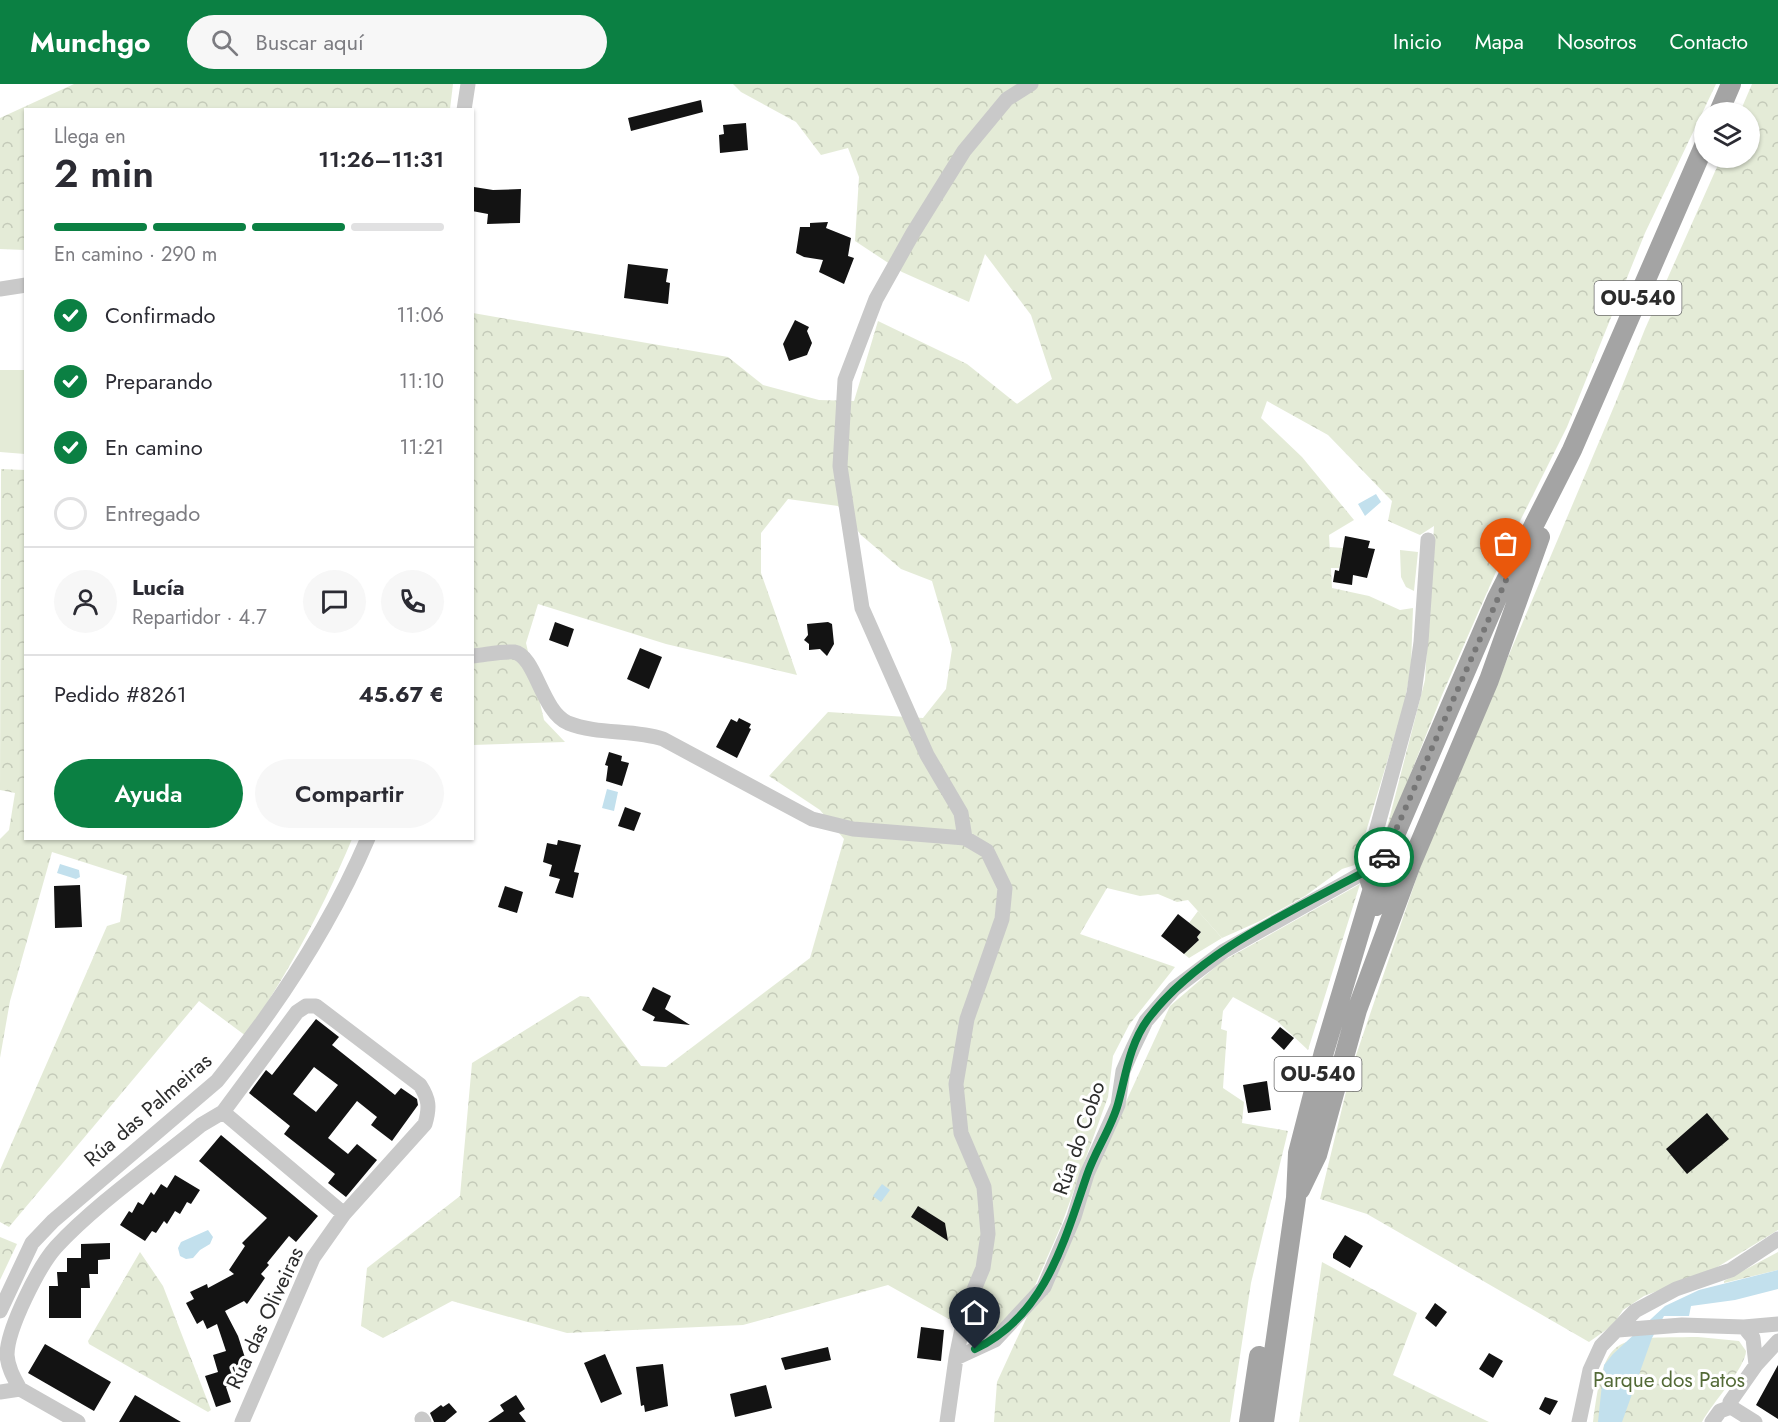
<!DOCTYPE html>
<html lang="es">
<meta charset="utf-8">
<style>
:root{--surface:#fff;--page:#f7f7f7;--text:#2b2b33;--muted:#7c7c81;--line:#e1e1e2;--accent:#0b8043}
body{margin:0;font-family:Jost,sans-serif;background:var(--page);color:var(--text);height:100vh;display:flex;flex-direction:column;font-size:22px;white-space:nowrap}
*{box-sizing:border-box;margin:0}
p{font-size:20px;color:var(--muted)}
.icon{flex:none;width:33px;height:33px;fill:none;stroke:currentColor;stroke-width:2;stroke-linecap:round;stroke-linejoin:round}
.map{position:relative;flex:1;overflow:hidden}
.drawer{position:absolute;left:24px;top:24px;width:450px;height:732px;display:flex;flex-direction:column;background:var(--surface);border-radius:0px;box-shadow:0 2px 4px #0004}
.drawer>*{flex:none}
.tools{position:absolute;left:1694px;top:18px;display:grid;gap:12px}
.tools a{display:grid;place-items:center;width:66px;height:66px;border-radius:50%;background:var(--surface);box-shadow:0 2px 4px #0004;font-size:30px}
.pin{position:absolute;display:grid;place-items:center;width:51px;height:51px;color:#fff;margin:-62px -26px;border-radius:50% 50% 50% 0;rotate:-45deg;box-shadow:0 0 6px #0007}
.pin .icon{rotate:45deg}
.courier{position:absolute;display:grid;place-items:center;width:60px;height:60px;margin:-30px;border:4px solid #0b8043;border-radius:50%;background:#fff;color:#222;box-shadow:0 2px 8px #0007}
.overview em{font-style:normal;font-weight:600}
.overview div{display:flex;flex-direction:column-reverse}
.overview{display:flex;align-items:center;justify-content:space-between;height:102px;padding:0 30px}
h1{font-size:39px;font-weight:600;line-height:45px}
.bar{display:grid;grid-template-columns:repeat(4,1fr);gap:9px 6px;align-content:center;height:72px;padding:0 30px}
.bar i{height:8px;border-radius:4px;background:var(--line)}
.bar .current{background:var(--accent)}
.bar p{grid-column:span 4}
.line{display:flex;align-items:center;gap:15px;padding:0 30px;border-top:2px solid var(--line)}
.line div{flex:1}
.round{display:grid;place-items:center;flex:none;width:63px;height:63px;border-radius:32px;background:var(--page)}
ol{padding:0 30px;list-style:none}
li{display:flex;align-items:center;gap:18px;height:66px}
li p{margin-inline-start:auto}
li .icon{padding:6px;border-radius:50%;background:var(--accent);color:#fff;stroke-width:4}
li:last-child{color:var(--muted)}
li i{width:33px;height:33px;border:3px solid var(--line);border-radius:50%}
.cta{display:flex;gap:12px;margin-top:auto;padding:12px 30px}
.cta a{flex:1;height:69px;border-radius:36px;background:var(--accent);color:#fff;font-size:24px;font-weight:600;line-height:69px;text-align:center}
.cta a+a{background:var(--page);color:var(--text)}
header{display:flex;align-items:center;gap:36px;box-sizing:border-box;height:84px;padding:0 30px;background:var(--accent);color:#fff}
header strong{font-size:28px}
nav{display:flex;gap:33px;margin-inline-start:auto;font-size:21px}
.search{width:420px;height:54px;background:var(--page);display:flex;align-items:center;gap:15px;box-sizing:border-box;padding:0 21px;border-radius:33px;color:var(--muted);font-size:22px}
.map>svg:first-child{display:block}
</style>
<header>
<strong>Munchgo</strong>
<div class="search"><svg class="icon" aria-label="search" viewBox="0 0 24 24"><circle cx="10" cy="10" r="6"/><path d="M15 15l6 6"/></svg>Buscar aquí</div>
<nav><a>Inicio</a><a>Mapa</a><a>Nosotros</a><a>Contacto</a></nav>
</header>
<div class="map">
<svg width="1778" height="1338" viewBox="0 0 1778 1338">
<defs>
<pattern id="forest-crowns" width="20" height="18" patternUnits="userSpaceOnUse" patternTransform="scale(1.5)"><rect width="20" height="18" fill="#e4ebd7"/><path d="M2 6a3 3 0 1 1 6 0M12 15a3 3 0 1 1 6 0" fill="none" stroke="#c4cab9"/></pattern>
</defs>
<rect width="100%" height="100%" fill="#fff"/>
<path fill="url(#forest-crowns)" d="M74,0H453L450,25L26,26L25,166L0,165V34Z
M733,0H1716L1645,149L1567,343L1506,465L1442,611L1383,759L1425,596L1434,442L1420,451L1388,437L1392,417L1328,351L1267,317L1261,334L1302,373L1354,436L1329,451L1332,504L1369,512L1400,526L1413,524L1411,582L1404,622L1365,751L1372,771L1361,779L1342,785L1305,812L1260,837L1222,854L1188,816L1177,818L1158,810L1140,812L1107,804L1080,850L1175,883L1129,941L1113,972L1108,1013L1061,1142L1033,1206L999,1243L979,1252L888,1201L743,1241L567,1249L452,1217L383,1254L361,1242L367,1184L460,1112L472,979L580,912L589,913L641,982L666,983L810,874L844,755L820,726L769,692L828,628L923,634L946,605L952,565L932,497L901,485L861,451L838,422L788,415L761,449V489L797,591L666,560L538,520L526,559L544,636L565,658L473,661V229L728,273L763,301L819,316L854,317L878,237L967,280L1017,320L1052,295L1031,231L985,170L969,218L902,188L855,157L859,93L848,64L821,71L796,38L741,8Z
M1752,0H1778V1146L1711,1187L1644,1212L1623,1226L1613,1241L1589,1258L1367,1130L1320,1115L1352,983L1424,772L1615,320L1645,245L1721,74H1749V28H1740Z
M1,385L25,386L26,754L352,755C321,829 290,885 246,952L199,917L9,1143L0,1138V1086L107,842L120,838L127,792L52,768L10,917L0,974V755L9,746L15,709L0,706Z
M1360,800L1308,966L1277,937L1233,913L1223,927L1221,945L1227,947L1223,1004L1244,1018L1242,1039L1288,1047L1251,1199L1230,1338H994L997,1298L1170,922L1221,878Z
M0,1153L17,1160L0,1196Z
M140,1168L163,1202L211,1326L208,1328L89,1260L88,1257Z
M1778,1168V1186L1724,1199V1197Z
M1322,1178L1417,1229L1393,1291L1489,1338H1299Z
M1698,1253L1739,1257L1746,1267C1746,1283 1712,1319 1702,1338H1593C1605,1249 1612,1254 1698,1253Z"/>
<path fill="#e4ebd7" d="M0,286H25V370L0,368Z
M1330,463L1343,464L1339,484H1330Z
M1400,466L1418,468L1414,507L1406,503L1401,493Z
M1198,827L1222,854L1189,874L1184,870L1199,856L1197,853L1201,848L1189,839Z"/>
<path fill="#c2e0ed" d="M1376,410L1381,418L1365,432L1358,420Z
M607,705L618,708L614,727L602,724Z
M60,780L79,786L80,793L76,795L57,789Z
M882,1100L890,1106L881,1118L873,1112Z
M208,1146L213,1153L210,1160L200,1166L193,1174L186,1175L180,1172L178,1164L181,1158Z
M1778,1186V1205L1735,1216L1691,1222L1689,1232H1664L1652,1254L1622,1338H1598L1604,1281L1613,1270L1665,1222L1699,1206Z"/>
<path fill="#131313" fill-rule="evenodd" d="M701,16L703,28L631,47L628,34Z
M746,39L748,66L720,69L719,51L724,50L723,41Z
M474,103L493,106L521,105L520,139L487,140L488,130L472,127Z
M828,138L826,144L851,154L848,172L854,174L844,200L819,188L823,176L804,173L796,169L800,143H810V139Z
M628,180L668,185L666,198L670,199L668,220L624,214Z
M795,236L809,243L807,247L812,259L807,271L789,277L783,260Z
M1345,452L1370,457L1368,464L1375,465L1367,494L1353,491L1352,501L1333,498L1335,486L1339,487Z
M555,538L574,545L568,563L549,556Z
M828,538L832,540L834,560L827,572L820,565L809,566V560L804,556L808,551L807,540Z
M640,564L662,573L649,605L627,595Z
M739,634L751,640L749,644L751,645L737,674L716,663L731,635L737,638Z
M609,668L622,672L621,677L629,679L622,702L606,697L608,682L605,681Z
M625,723L641,729L634,747L618,742Z
M558,756L581,761L574,788L579,789L573,814L555,809L560,795L549,792L552,781L543,778L547,759L557,761Z
M80,801L82,843L55,844L54,802Z
M505,802L523,808L517,829L498,823Z
M1178,830L1201,848L1197,853L1199,856L1184,870L1161,852Z
M653,903L671,912L665,925L690,941L653,937L655,933L642,926Z
M316,935L339,953L332,961L395,1011L401,1004L417,1015L418,1021L392,1057L371,1041L377,1033L357,1017L328,1054L348,1070L357,1060L377,1076L346,1113L328,1099L335,1090L284,1050L290,1042L249,1009L266,986L272,991ZM314,983L338,1001L316,1028L293,1010Z
M1280,943L1294,954L1284,966L1271,954Z
M1267,997L1271,1026L1248,1029L1243,1001Z
M1707,1029L1729,1055L1687,1090L1666,1065Z
M221,1051L318,1132L296,1158L289,1152L267,1179L269,1181L261,1190L265,1194L247,1220L244,1217L225,1227L238,1252L248,1283L236,1287L240,1298L226,1303L231,1318L216,1323L205,1292L218,1288L213,1271L226,1267L217,1240L207,1245L203,1236L197,1240L186,1219L194,1215L190,1208L207,1200L208,1204L234,1190L229,1186L245,1162L242,1159L267,1134L199,1077Z
M175,1091L200,1106L191,1120L187,1118L180,1130L175,1127L167,1140L164,1137L156,1149L152,1147L145,1157L120,1141L129,1127L132,1129L138,1118L143,1121L151,1108L154,1111L161,1100L167,1104Z
M918,1122L945,1139L948,1157L911,1133Z
M1345,1151L1363,1162L1350,1184L1333,1174V1170Z
M110,1159V1175L98,1176V1190H89L90,1204H81V1234H49V1202H58L57,1188H67V1174H81V1160Z
M1435,1219L1447,1228L1436,1243L1425,1234Z
M921,1243L944,1246L941,1277L917,1274Z
M45,1260L111,1298L94,1327L28,1289Z
M828,1263L831,1276L785,1286L781,1274Z
M1489,1269L1503,1277L1493,1294L1479,1285Z
M605,1270L622,1310L601,1319L584,1279Z
M663,1280L668,1322L645,1328L644,1321L641,1322L636,1283Z
M1778,1281V1335L1756,1321Z
M766,1301L772,1324L735,1333L730,1310Z
M135,1311L181,1338H119Z
M516,1311L525,1325L519,1329L526,1338H488L504,1327L500,1321Z
M1545,1313L1558,1317L1550,1331L1539,1325Z
M449,1319L457,1328L445,1338H434L430,1329L441,1321L443,1323Z"/>
<g fill="none" stroke-linecap="round" stroke-linejoin="round">
<path stroke="#c9c9c9" stroke-width="15" d="M464,26L468,0
M0,205L26,201
M472,572C485,571 501,567 514,568C536,572 541,627 568,639C598,651 633,645 663,655L812,735L853,745L965,754L987,767L1005,804L1002,835L967,935L956,1000L961,1049L984,1103L988,1150L983,1184L966,1225L956,1274
M965,754L961,729L927,671L862,524L840,382L845,296L876,215L913,149L964,67L1007,15L1031,0
M1379,774L1374,755L1414,609L1421,558L1428,456
M223,1028L344,1130
M0,1227L32,1159L53,1137L217,997C278,922 330,843 368,754
M1744,1243L1753,1254L1756,1281L1730,1318L1731,1323L1755,1338
M1618,1246L1682,1241L1744,1243L1778,1240
M1756,1281L1778,1257
M20,1305C14,1294 8,1284 7,1271C7,1245 39,1182 56,1163C97,1119 155,1079 201,1041L223,1028L297,928L306,922H316L420,1001C429,1015 430,1023 425,1040L344,1130L313,1174L242,1338
M0,1308L20,1305L78,1338
M422,1335L424,1338
M947,1338L956,1274L995,1256L1044,1203L1074,1133L1087,1090L1118,1021L1123,987L1133,964L1146,937L1174,905L1224,867L1368,786
M1579,1338L1590,1286L1601,1262L1635,1227L1676,1205L1731,1186L1778,1155
M1712,1338L1720,1327L1731,1323"/>
<path stroke="#a4a4a4" stroke-width="20" d="M1719,28L1731,0
M1376,822L1400,761
M1300,1106L1317,1071L1357,926L1411,780L1489,596L1540,453
M1249,1338L1259,1272
M1264,1338L1296,1114L1298,1069L1324,968L1373,804C1365,790 1368,776 1386,772L1497,514L1572,366L1704,62"/>
</g>
<g fill="none" stroke-linecap="round" stroke-linejoin="round">
<path stroke="#767676" stroke-width="6" stroke-dasharray="0 10.8" d="M1384,773L1506,496"/>
<path stroke="#0b8043" stroke-width="8" d="M975,1265C1045,1232 1064,1158 1087,1091C1095,1067 1111,1045 1118,1020C1126,991 1129,961 1148,935C1199,867 1294,826 1368,786L1373,779L1384,773"/>
</g>
<g text-anchor="middle" dominant-baseline="central" stroke-width="6" stroke-linejoin="round" paint-order="stroke">
<g fill="#fff" stroke="#6b6b6b" stroke-width="1.5">
<rect x="1594.5" y="197" width="87" height="34" rx="4.5"/>
<rect x="1274.5" y="973" width="87" height="34" rx="4.5"/>
</g>
<g font-size="20" font-weight="bold" fill="#2c2c2c">
<text x="1638" y="214">OU-540</text>
<text x="1318" y="990">OU-540</text>
</g>
<g font-size="21" fill="#2c2c2c" stroke="#fff">
<text transform="translate(148 1026) rotate(-41)">Rúa das Palmeiras</text>
<text transform="translate(1079 1054) rotate(-71)">Rúa do Cobo</text>
<text transform="translate(265 1234) rotate(-65)">Rúa das Oliveiras</text>
</g>
<g font-size="21" fill="#536a37" stroke="#fff">
<text x="1669" y="1296">Parque dos Patos</text>
</g>
</g>
</svg>
<div class="tools">
<a><svg class="icon" aria-label="layers" viewBox="0 0 24 24"><path d="M12 4l9 5-9 5-9-5zM3 14l9 5 9-5"/></svg></a>
</div>
<div class="pin" style="left:1506px;top:496px;background:#ea580c"><svg class="icon" aria-label="bag" viewBox="0 0 24 24"><path d="M5 8h14l-1 12H6zM9 8a3 3 0 0 1 6 0"/></svg></div>
<div class="pin" style="left:975px;top:1265px;background:#1f2937"><svg class="icon" aria-label="home" viewBox="0 0 24 24"><path d="M3 11l9-7 9 7M6 9v11h12V9"/></svg></div>
<div class="courier" style="left:1384px;top:773px"><svg class="icon" aria-label="car" viewBox="0 0 24 24"><path d="M5 17H2v-5l4-1 3-4h7l3 4 3 1v5h-3M9 17h6M6 11h13"/><circle cx="7" cy="17" r="2"/><circle cx="17" cy="17" r="2"/></svg></div>
<section class="drawer">
<div class="overview"><div><h1>2 min</h1><p>Llega en</p></div><em>11:26–11:31</em></div>
<div class="bar"><i class="current"></i><i class="current"></i><i class="current"></i><i></i><p>En camino · 290 m</p></div>
<ol>
<li><svg class="icon" aria-label="check" viewBox="0 0 24 24"><path d="M5 12l5 5 9-10"/></svg>Confirmado<p>11:06</p></li>
<li><svg class="icon" aria-label="check" viewBox="0 0 24 24"><path d="M5 12l5 5 9-10"/></svg>Preparando<p>11:10</p></li>
<li><svg class="icon" aria-label="check" viewBox="0 0 24 24"><path d="M5 12l5 5 9-10"/></svg>En camino<p>11:21</p></li>
<li><i></i>Entregado</li>
</ol>
<div class="line" style="height:108px"><a class="round"><svg class="icon" aria-label="person" viewBox="0 0 24 24"><circle cx="12" cy="8" r="4"/><path d="M4 21q1-7 8-7t8 7"/></svg></a><div><b>Lucía</b><p>Repartidor · 4.7</p></div><a class="round"><svg class="icon" aria-label="chat" viewBox="0 0 24 24"><path d="M4 5h16v11H9l-5 4z"/></svg></a><a class="round"><svg class="icon" aria-label="phone" viewBox="0 0 24 24"><path d="M5 4h4l2 5-3 2q2 4 5 5l2-3 5 2v4C11 20 4 13 5 4z"/></svg></a></div>
<div class="line" style="height:78px"><div>Pedido #8261</div><b>45.67 €</b></div>
<div class="cta"><a>Ayuda</a><a>Compartir</a></div>
</section>
</div>
